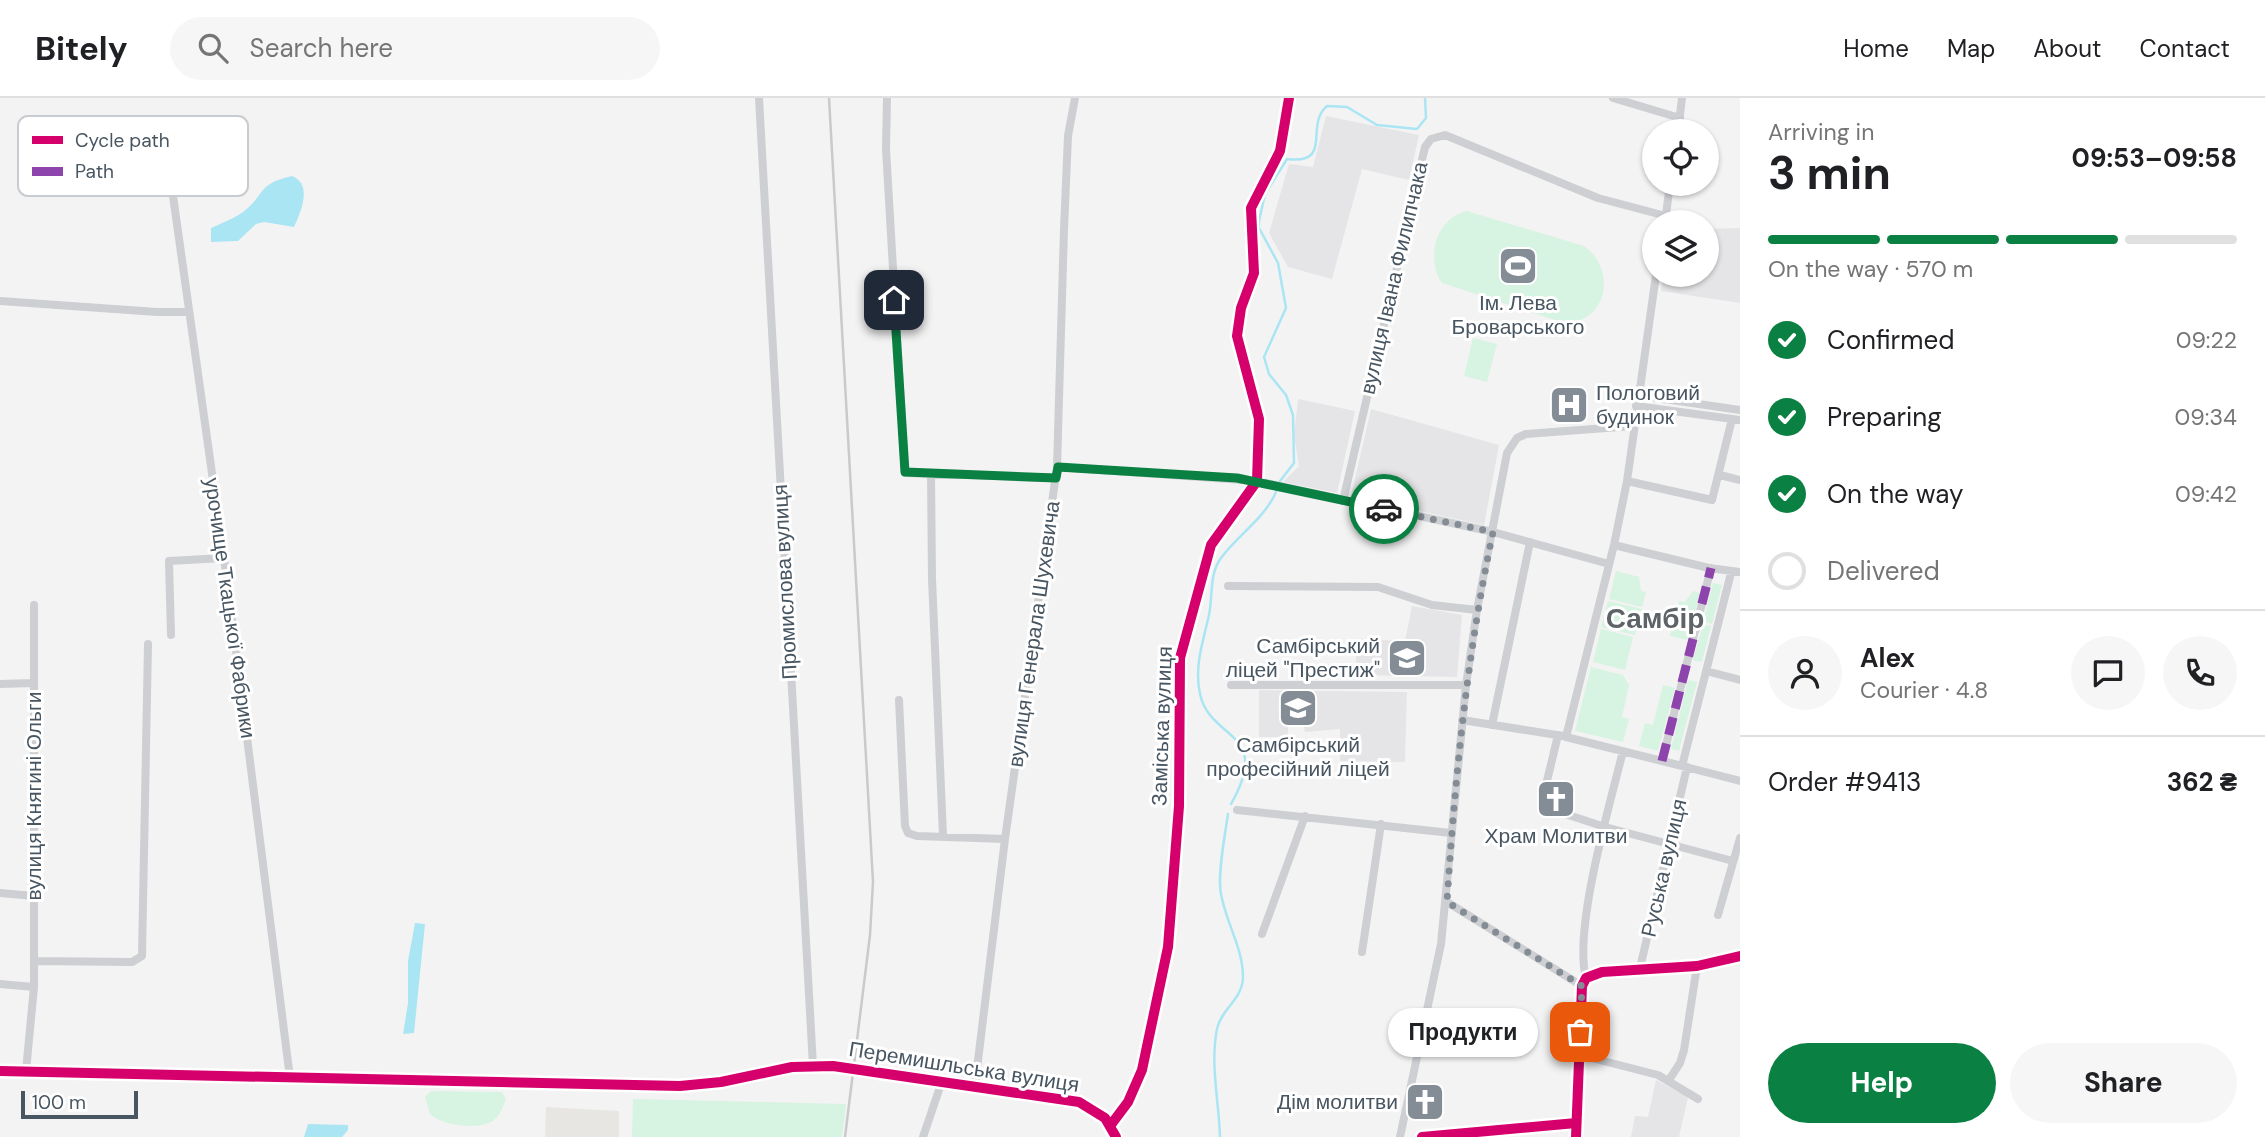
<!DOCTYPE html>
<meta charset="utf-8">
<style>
:root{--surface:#fff;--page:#f6f6f6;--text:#202124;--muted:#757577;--line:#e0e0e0;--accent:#0b8043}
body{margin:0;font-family:"DM Sans",sans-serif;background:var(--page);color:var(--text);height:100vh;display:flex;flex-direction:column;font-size:26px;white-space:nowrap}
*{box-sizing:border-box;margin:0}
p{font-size:23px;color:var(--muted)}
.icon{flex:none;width:38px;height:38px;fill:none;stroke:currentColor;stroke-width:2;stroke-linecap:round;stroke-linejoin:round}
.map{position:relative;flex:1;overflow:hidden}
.panel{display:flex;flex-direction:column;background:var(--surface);width:525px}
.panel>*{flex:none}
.tools{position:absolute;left:1642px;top:21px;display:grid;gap:14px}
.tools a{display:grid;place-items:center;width:77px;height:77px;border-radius:50%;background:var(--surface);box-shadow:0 2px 5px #0004;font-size:35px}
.scale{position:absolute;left:21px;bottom:18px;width:117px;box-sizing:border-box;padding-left:7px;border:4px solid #485662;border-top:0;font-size:19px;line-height:24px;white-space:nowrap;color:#485662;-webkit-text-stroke:5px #fff;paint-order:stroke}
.pin{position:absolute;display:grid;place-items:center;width:60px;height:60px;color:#fff;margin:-30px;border-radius:14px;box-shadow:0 4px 10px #0006}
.courier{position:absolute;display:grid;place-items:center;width:70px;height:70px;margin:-35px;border:5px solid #0b8043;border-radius:50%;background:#fff;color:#222;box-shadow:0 2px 9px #0007}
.bubble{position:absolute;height:49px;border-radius:24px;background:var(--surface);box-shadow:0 2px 5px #0004;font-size:23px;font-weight:700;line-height:49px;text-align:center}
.headline em{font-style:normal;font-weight:700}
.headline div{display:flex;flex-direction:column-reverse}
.headline{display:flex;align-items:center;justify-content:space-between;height:119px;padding:0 28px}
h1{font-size:46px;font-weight:700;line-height:52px}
.bar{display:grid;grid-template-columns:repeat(4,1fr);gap:10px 7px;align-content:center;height:84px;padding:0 28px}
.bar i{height:9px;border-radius:5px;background:var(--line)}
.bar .current{background:var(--accent)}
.bar p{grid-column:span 4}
.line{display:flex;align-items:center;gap:18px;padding:0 28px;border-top:2px solid var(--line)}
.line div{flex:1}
.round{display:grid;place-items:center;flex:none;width:74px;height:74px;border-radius:37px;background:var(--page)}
ol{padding:0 28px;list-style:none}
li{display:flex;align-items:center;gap:21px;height:77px}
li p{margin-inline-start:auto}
li .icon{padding:7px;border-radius:50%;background:var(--accent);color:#fff;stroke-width:4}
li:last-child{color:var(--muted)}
li i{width:38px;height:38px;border:4px solid var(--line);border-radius:50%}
.button{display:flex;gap:14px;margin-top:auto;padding:14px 28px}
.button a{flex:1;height:80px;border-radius:42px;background:var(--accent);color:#fff;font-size:28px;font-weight:700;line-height:80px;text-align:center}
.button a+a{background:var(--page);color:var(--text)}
header{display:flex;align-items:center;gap:42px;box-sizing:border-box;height:98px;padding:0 35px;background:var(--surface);border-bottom:2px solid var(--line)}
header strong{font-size:33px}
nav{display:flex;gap:38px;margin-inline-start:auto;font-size:24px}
.search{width:490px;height:63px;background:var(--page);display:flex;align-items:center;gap:18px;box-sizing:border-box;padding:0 24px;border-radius:38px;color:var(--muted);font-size:26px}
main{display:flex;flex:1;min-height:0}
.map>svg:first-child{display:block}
</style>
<header>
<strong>Bitely</strong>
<div class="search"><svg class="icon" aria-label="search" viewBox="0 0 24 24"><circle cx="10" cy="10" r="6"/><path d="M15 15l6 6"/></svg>Search here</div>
<nav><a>Home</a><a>Map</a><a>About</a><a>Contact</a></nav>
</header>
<main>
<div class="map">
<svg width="1740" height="1039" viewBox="0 0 1740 1039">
<rect width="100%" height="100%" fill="#f4f3f3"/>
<path fill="#e8e6e2" d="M546,1009L619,1013V1039H545Z"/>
<path fill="#e5e4e6" d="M1326,18L1419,37L1409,82L1362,71L1332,181L1288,169L1269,135L1289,66L1313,69Z
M1740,130V205L1661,193L1663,177H1706V131Z
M1298,301L1355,313L1337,395L1283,384L1299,368L1294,337Z
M1371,311L1499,347L1484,427L1351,398Z
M1412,508L1462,517L1457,579L1356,577V541L1405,543Z
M1259,592L1407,594L1405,664L1340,663V631L1305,634L1303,626L1288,627V639H1259Z
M1656,982L1688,999L1679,1039H1631L1635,1018L1648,1019Z"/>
<path fill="#d7f3e1" d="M1467,113L1584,148C1617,171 1608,225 1564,225L1442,185C1425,160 1436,120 1467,113Z
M1473,240L1497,246L1487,284L1464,278Z
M1616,473L1639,479L1641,493L1646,494L1642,509L1609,501Z
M1713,485L1722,487L1712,526L1703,524Z
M1693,493L1700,495L1693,521L1675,517L1679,503L1685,504Z
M1608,503L1642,511L1635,537L1601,529Z
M1675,519L1692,523L1687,542L1670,538Z
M1703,526L1711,528L1702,564L1693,562Z
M1601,531L1633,539L1625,572L1593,564Z
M1591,569L1623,577L1629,587L1622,619L1629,621L1623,644L1575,633Z
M1688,582L1697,584L1679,653L1671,651Z
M1663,587L1675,590L1658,653L1639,648L1645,625L1653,627Z
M431,993L502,994L506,1001C503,1008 501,1016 495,1021C483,1033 442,1028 430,1016L425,999Z
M633,1001L846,1006L842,1039H632Z"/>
<path fill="#aae5f3" d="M292,78C313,86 301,114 294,129L264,124L256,126L238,143L211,144V130C222,125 233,121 243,114C265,98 256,86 292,78Z
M415,825L425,826L414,935L403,936L408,905V863Z
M308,1026L348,1027V1032L342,1039H304Z"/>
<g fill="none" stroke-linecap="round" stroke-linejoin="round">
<path stroke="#aae5f3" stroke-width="2.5" d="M1280,383L1294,365L1293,317L1286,297L1269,276L1264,259L1286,210L1278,165L1259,130V123L1265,96L1287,61C1334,67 1304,27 1327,8L1347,9L1377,27L1417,31L1426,20L1425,0
M1231,706C1273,632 1210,643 1200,596C1194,568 1203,544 1209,517C1213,498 1209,476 1221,460C1238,437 1264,421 1276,394
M1220,1039C1219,1004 1210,966 1217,931C1221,911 1243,901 1243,879C1243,850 1226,825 1221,796C1217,779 1225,736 1228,716"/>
<path stroke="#cdcfd2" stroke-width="8" d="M759,0L813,968
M887,0L886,51L905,375L1056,380
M1613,0L1680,20
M1678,33L1682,0
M165,41L228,489L290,980
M1665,124L1670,86
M0,203L157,214H188
M1637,297L1740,312
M1636,308L1740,322
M1057,369L1257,383L1493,434L1609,466
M931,376L932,481L943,737
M1720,377L1740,382
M1627,383L1712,402L1732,321
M1343,403L1425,49L1431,41L1445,37L1598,100L1666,118
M1614,447L1627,383L1656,177
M1731,475L1682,668L1566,639L1614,447L1709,470L1740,474
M1228,488L1378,489L1432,507L1477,512
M171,537L169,463L224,460
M1706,573L1740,582
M0,586L34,585
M1231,587H1466
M899,602L905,728L908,735L917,738L1005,741
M1462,622L1563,638
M1492,627L1530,444
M1558,637L1541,708L1605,729L1733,763
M1662,663L1711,470
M1682,668L1740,683
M1237,712L1451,735
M0,795L34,798
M1447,804L1582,888
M1718,817L1740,740
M1262,836L1305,718
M1362,854L1381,726
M34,863L132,864L142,858L148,546
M1640,870L1687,669
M1586,880C1573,831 1610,706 1623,653
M0,886L34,889
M1580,957L1658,977L1698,1001
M26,973L34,889V507
M1669,982L1680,965L1684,952L1697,868
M975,987L1005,741L1057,369L1064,131L1068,38L1075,0
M1110,1028L1128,1004L1142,972L1168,849L1179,708L1180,560L1211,447L1257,383L1259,321L1237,238L1241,210L1254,175L1251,110L1280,53L1289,0
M923,1039L942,983
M1400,1039L1441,846L1466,587L1477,512L1507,355L1517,340L1526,336L1633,328"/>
<path stroke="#cacdd0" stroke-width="10" d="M0,973L680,988L721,984L792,969L833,968L1079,1004L1105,1020L1116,1039
M1422,1039L1576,1025
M1576,1039L1582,888L1586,880L1602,874L1697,868L1740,858"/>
<path stroke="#c8cacc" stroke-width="2.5" d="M829,0L873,784L870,837L845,1039"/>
<path stroke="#8e44ad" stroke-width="9" stroke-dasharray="18 9" stroke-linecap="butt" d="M1662,663L1711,470"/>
<g stroke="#fff" stroke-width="15">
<path id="cycleway" d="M0,973L680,988L721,984L792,969L833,968L1079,1004L1105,1020L1116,1039
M1110,1028L1128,1004L1142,972L1168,849L1179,708L1180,560L1211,447L1257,383L1259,321L1237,238L1241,210L1254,175L1251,110L1280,53L1289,0
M1422,1039L1576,1025
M1576,1039L1582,888L1586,880L1602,874L1697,868L1740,858"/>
</g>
<use href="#cycleway" stroke="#d6006c" stroke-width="10"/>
</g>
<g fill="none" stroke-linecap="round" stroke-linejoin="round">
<path stroke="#848d95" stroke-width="7" stroke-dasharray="0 12.6" d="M1384,411L1493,434C1467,556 1455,680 1447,804L1582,888L1580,934"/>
<path stroke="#0b8043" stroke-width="9" d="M894,202L905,374L1056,380L1058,369L1237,380L1384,411"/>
</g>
<defs>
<g id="stadium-square" transform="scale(2.0125)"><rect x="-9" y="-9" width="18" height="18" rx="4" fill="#848d95" stroke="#fff"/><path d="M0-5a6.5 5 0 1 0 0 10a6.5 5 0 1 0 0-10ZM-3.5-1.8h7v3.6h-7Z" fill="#fff"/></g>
<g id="hospital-square" transform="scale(2.0125)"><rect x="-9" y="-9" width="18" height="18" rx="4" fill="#848d95" stroke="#fff"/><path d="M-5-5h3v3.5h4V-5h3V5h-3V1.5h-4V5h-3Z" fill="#fff"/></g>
<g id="school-square" transform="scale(2.0125)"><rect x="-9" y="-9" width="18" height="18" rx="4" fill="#848d95" stroke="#fff"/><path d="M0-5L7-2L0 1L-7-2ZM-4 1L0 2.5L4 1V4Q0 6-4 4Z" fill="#fff"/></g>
<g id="university-square" transform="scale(2.0125)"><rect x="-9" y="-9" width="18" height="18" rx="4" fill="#848d95" stroke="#fff"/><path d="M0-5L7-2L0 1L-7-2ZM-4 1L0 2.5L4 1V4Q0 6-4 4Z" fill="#fff"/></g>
<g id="church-square" transform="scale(2.0125)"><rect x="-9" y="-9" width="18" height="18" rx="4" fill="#848d95" stroke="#fff"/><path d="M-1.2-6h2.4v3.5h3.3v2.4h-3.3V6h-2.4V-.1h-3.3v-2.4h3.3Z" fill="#fff"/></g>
</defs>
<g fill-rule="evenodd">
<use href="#stadium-square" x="1518" y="168"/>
<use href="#hospital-square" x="1569" y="307"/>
<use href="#school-square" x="1407" y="560"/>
<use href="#university-square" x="1298" y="610"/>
<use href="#church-square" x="1556" y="701"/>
<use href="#church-square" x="1425" y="1004"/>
</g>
<g text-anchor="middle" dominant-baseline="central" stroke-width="6" stroke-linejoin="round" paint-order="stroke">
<g font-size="21" fill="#485662" stroke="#fff">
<text transform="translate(1394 180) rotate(-77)">вулиця Івана Филипчака</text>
<text transform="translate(785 484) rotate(-93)">Промислова вулиця</text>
<text transform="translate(230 510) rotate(82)">урочище Ткацької Фабрики</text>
<text transform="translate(1034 536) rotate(-82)">вулиця Генерала Шухевича</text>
<text transform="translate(1162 628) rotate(-88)">Заміська вулиця</text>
<text transform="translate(34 698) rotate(-90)">вулиця Княгині Ольги</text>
<text transform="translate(1664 770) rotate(-77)">Руська вулиця</text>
<text transform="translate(964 969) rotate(9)">Перемишльська вулиця</text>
</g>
<g font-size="21" fill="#485662" stroke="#fff">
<text x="1518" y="205">Ім. Лева<tspan x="1518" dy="24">Броварського</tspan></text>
<text x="1596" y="295" text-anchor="start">Пологовий<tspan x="1596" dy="24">будинок</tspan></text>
<text x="1380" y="548" text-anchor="end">Самбірський<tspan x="1380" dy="24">ліцей "Престиж"</tspan></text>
<text x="1298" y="647">Самбірський<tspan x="1298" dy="24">професійний ліцей</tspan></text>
<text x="1556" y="738">Храм Молитви</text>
<text x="1398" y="1004" text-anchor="end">Дім молитви</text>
</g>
<g font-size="28" font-weight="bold" fill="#5e6368" stroke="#fff">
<text x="1655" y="520">Самбір</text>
</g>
</g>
<rect x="18" y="18" width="230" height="80" rx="10" fill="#fff" stroke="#c8ccd0" stroke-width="2"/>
<rect x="32" y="38" width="31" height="8" fill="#d6006c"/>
<rect x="32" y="69" width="31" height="9" fill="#8e44ad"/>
<g font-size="19" fill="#485662">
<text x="75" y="49">Cycle path</text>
<text x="75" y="80">Path</text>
</g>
</svg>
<div class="tools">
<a><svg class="icon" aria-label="locate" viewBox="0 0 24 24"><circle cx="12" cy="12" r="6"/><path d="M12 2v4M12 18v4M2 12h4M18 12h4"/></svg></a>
<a><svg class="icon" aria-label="layers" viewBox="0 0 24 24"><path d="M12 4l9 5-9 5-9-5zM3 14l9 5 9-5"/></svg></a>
</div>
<div class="scale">100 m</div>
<div class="pin" style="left:1580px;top:934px;background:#ea580c"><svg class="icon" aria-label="bag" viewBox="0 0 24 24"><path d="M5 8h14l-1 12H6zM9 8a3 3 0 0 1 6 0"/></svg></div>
<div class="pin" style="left:894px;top:202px;background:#1f2937"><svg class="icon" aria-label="home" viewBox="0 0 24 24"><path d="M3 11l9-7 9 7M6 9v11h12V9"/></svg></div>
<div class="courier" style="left:1384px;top:411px"><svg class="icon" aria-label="car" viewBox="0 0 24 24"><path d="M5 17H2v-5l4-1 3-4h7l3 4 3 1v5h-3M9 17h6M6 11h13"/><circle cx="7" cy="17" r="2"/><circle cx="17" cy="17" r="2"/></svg></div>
<div class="bubble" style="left:1388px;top:910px;width:150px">Продукти</div>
</div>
<section class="panel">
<div class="headline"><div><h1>3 min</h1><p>Arriving in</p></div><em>09:53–09:58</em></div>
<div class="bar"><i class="current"></i><i class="current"></i><i class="current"></i><i></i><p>On the way · 570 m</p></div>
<ol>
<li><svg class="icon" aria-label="check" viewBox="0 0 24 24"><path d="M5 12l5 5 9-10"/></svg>Confirmed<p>09:22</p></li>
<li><svg class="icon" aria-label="check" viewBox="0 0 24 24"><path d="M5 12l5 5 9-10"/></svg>Preparing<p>09:34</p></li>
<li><svg class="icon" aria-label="check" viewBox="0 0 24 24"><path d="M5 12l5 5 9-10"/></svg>On the way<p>09:42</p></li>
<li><i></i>Delivered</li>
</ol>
<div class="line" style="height:126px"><a class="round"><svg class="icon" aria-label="person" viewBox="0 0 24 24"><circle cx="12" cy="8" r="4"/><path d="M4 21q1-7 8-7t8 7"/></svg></a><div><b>Alex</b><p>Courier · 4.8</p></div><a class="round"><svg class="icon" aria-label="chat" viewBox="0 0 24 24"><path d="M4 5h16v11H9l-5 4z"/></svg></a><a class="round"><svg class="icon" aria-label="phone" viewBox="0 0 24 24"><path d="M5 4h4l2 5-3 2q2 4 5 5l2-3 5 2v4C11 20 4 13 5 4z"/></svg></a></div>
<div class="line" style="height:91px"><div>Order #9413</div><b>362 ₴</b></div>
<div class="button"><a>Help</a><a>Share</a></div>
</section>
</main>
